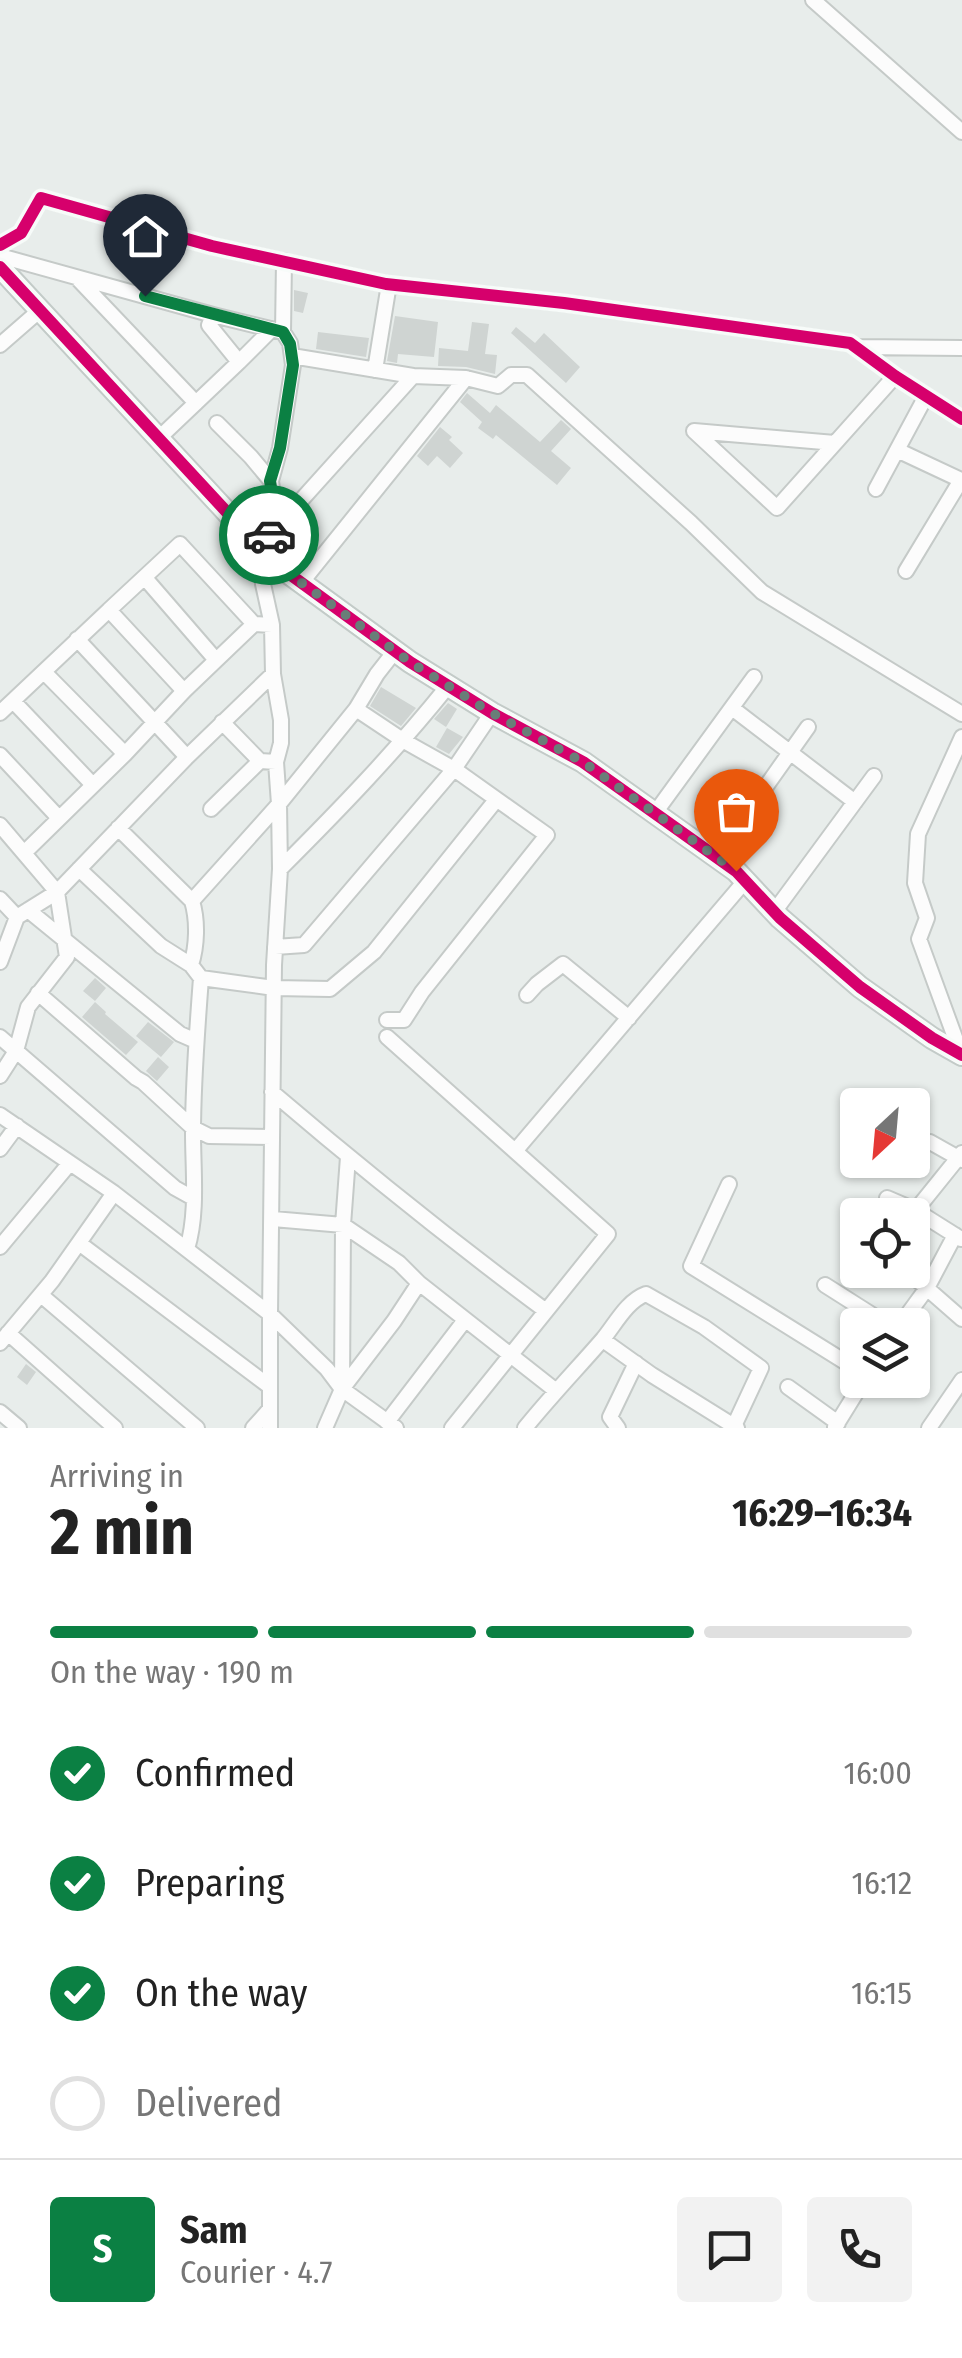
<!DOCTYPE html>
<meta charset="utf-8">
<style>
:root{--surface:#fff;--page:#f2f2f2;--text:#222;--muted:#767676;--line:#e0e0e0;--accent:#0b8043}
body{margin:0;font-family:"Fira Sans Condensed",sans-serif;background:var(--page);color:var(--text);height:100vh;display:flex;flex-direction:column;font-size:38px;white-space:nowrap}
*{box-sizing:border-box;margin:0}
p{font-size:32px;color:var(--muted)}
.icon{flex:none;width:55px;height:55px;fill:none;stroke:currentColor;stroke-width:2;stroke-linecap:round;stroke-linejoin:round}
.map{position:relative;height:1428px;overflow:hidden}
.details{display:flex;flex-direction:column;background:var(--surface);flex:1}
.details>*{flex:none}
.needle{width:65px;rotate:206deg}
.buttons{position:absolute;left:840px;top:1088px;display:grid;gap:20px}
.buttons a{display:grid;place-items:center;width:90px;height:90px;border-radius:10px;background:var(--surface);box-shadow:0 2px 8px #0004;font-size:50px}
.pin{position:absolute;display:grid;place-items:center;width:85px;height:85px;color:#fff;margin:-102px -42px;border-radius:50% 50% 50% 0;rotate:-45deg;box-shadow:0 0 10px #0007}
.pin .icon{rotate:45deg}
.courier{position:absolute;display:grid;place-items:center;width:100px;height:100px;margin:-50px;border:8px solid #0b8043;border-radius:50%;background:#fff;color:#222;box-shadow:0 2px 12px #0007}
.headline em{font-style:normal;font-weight:700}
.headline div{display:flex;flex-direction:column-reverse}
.headline{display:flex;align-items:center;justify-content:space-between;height:170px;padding:0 50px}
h1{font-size:65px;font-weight:700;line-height:75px}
.bar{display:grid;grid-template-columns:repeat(4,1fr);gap:15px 10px;align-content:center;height:120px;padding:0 50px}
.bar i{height:12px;border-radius:8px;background:var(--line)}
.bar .active{background:var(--accent)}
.bar p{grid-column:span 4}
.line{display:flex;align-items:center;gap:25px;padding:0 50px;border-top:2px solid var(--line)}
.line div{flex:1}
.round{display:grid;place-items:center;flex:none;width:105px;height:105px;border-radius:10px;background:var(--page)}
ol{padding:0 50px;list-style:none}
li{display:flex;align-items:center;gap:30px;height:110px}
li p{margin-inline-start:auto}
li .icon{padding:10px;border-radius:50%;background:var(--accent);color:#fff;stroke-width:4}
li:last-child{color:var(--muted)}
li i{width:55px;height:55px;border:5px solid var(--line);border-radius:50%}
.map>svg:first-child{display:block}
</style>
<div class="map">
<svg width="962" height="1428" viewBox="0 0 962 1428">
<rect width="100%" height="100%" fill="#e8edeb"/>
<path fill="#cfd4d2" d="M294,290L308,293L303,313L294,311Z
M395,316L438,322L434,357L398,354L397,363L387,361Z
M472,322L489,324L485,354L497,355L495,374L466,367L438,366L439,348L468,351Z
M516,327L535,343L544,333L580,367L566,383L511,333Z
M318,332L369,338L366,357L316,349Z
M467,393L490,413L496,405L540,442L561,420L571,429L551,451L571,468L557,485L496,435L493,439L478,428L482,422L460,402Z
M440,427L452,437L449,440L463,453L450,468L437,456L428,466L417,456Z
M381,687L416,708L401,726L370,706Z
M448,703L457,709L446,727L434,719Z
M447,728L463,737L449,754L436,747Z
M95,978L106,988L95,1001L83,991Z
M95,1002L106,1012L105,1014L138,1042L126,1055L82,1017Z
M148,1022L174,1042L161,1057L136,1036Z
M158,1057L169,1067L157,1081L146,1071Z
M26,1364L36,1372L27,1385L17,1377Z"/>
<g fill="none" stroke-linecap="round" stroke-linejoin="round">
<g stroke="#c5cac8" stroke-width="18">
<path id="street" d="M813,0L962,132
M0,245L21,233L41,198L212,246L386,284L564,303L850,343L895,376L962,419
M0,256L213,315L209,325L239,362L159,438
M79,280L196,403
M213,315L283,332L290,343L293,365L280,448L271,481L277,526
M283,332L284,261
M0,345L39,311
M857,347L962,348
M292,356L413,376
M239,362L272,329
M375,370L389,284
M466,378L498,386L511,375H527L691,523L762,592L962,714
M217,423L251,457L271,481
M835,443L694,431L777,508L895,376
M876,489L897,450
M259,547L413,376L466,378L301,583
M906,571L961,480L897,450L926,396
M145,578L216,660
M109,610L180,544L254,624
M77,639L187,757
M44,672L125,754
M13,701L93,785
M732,708L855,802
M356,709L404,741L454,769L547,835L422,992L404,1020H387
M0,713L109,610L184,691
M222,722L260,761L276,762
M0,755L58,817
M211,809L260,761
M655,813L754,677
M0,825L57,892L187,757L273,674
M118,828L192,901C198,921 197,946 191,965
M24,853L125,754L184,691L254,624L272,625
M716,857L808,727
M79,869L161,946L191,965L201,978L274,988L330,989L374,952L496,800
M280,869C340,809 395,752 448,686
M0,899L17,917L57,892L67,957L28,1007L16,1051L0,1076
M192,901L279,804L276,762L281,743V720L273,674L272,625L263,584L273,562
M28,910L180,1034L196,1041
M774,912L874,776
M275,947L304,945L454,769L492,713
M0,962L17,917
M38,993L136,1078L143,1082L193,1128L209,1136L272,1137
M527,995L537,984L563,964L629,1018
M0,1037L175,1188L193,1198
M387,1037L608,1234L452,1428
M961,1054L919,939L927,918L915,883L918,834L962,737
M272,1092C361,1168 452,1241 546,1311
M0,1115L114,1193L270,1314V1428
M930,1142L962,1160
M0,1149L17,1126
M516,1150L745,881
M729,1184L691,1266L858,1370
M887,1198L915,1210L961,1239
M912,1215L962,1153
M273,1219L343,1225L399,1263L419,1283L555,1390
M79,1243L269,1386
M0,1247L70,1163
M187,1249C198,1213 193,1171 193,1133C193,1082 197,1030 201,978
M906,1270L962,1319
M825,1285L888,1325
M41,1295L197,1428
M900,1325L927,1288L955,1235
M8,1333L115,1428
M603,1340L652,1375L737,1428
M0,1343L52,1281L114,1193
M788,1387L838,1423
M342,1389L327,1369L270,1314L274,965L280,869L279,804L356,709L377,674L395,651
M342,1389L343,1225L348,1157
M342,1389L394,1321L419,1283
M0,1412L19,1428
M387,1422L465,1320
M835,1427L864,1380
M253,1428L270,1409
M325,1428L342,1389L396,1428
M525,1428C550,1397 577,1369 603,1339C616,1323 627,1301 646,1294L704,1327L761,1368L734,1426
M618,1428L610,1417L636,1363
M929,1428L962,1380"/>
</g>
<g stroke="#c3cbc8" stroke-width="24">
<path id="secondary" d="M0,267L273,562L410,662L492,713L583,762L736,871L780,918L860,987L932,1038L962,1055"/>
</g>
<use href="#street" stroke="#fcfcfc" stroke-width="14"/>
<use href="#secondary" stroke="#fcfcfc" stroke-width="20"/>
<g stroke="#f7fbf9" stroke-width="19">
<path id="cycleway" d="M0,245L21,233L41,198L212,246L386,284L564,303L850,343L895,376L962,419
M0,267L273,562L410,662L492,713L583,762L736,871L780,918L860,987L932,1038L962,1055"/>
</g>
<use href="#cycleway" stroke="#d6006c" stroke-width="12"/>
</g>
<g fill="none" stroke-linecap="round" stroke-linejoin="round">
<path stroke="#697e78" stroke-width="10" stroke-dasharray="0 18" d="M269,535L259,547L273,562L410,662L492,713L583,762L736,871"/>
<path stroke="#0b8043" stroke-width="12" d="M145,296L283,332L290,344L293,365L280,448L270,481L277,526L269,535"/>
</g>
</svg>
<div class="buttons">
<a><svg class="needle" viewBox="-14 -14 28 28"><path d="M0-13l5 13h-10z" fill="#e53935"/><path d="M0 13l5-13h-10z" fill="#767676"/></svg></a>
<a><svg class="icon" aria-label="locate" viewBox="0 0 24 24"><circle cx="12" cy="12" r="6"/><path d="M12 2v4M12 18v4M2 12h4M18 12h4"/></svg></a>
<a><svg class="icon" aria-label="layers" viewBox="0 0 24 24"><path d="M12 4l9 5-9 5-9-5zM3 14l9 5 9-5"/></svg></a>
</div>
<div class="pin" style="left:736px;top:871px;background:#ea580c"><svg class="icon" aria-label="bag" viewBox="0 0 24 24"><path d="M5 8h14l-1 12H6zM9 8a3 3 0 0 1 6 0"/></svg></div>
<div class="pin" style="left:145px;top:296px;background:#1f2937"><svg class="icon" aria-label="home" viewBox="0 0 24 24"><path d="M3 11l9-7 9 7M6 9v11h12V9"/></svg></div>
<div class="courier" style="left:269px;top:535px"><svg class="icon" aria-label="car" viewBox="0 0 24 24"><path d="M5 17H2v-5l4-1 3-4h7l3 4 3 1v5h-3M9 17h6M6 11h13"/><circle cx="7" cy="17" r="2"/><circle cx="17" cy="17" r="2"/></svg></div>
</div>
<section class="details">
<div class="headline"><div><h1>2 min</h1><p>Arriving in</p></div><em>16:29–16:34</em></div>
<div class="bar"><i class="active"></i><i class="active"></i><i class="active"></i><i></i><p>On the way · 190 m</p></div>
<ol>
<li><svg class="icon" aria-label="check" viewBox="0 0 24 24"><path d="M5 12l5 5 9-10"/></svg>Confirmed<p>16:00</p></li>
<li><svg class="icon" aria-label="check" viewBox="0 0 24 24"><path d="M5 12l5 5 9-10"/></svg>Preparing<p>16:12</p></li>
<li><svg class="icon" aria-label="check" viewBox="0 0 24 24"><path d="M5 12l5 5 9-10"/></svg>On the way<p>16:15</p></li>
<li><i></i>Delivered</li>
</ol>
<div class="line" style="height:180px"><b class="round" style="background:var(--accent);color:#fff">S</b><div><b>Sam</b><p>Courier · 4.7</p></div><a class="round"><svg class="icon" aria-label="chat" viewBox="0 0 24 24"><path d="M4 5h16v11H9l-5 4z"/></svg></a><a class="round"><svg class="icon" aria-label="phone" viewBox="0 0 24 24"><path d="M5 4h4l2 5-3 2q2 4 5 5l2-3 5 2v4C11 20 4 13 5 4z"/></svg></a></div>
</section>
